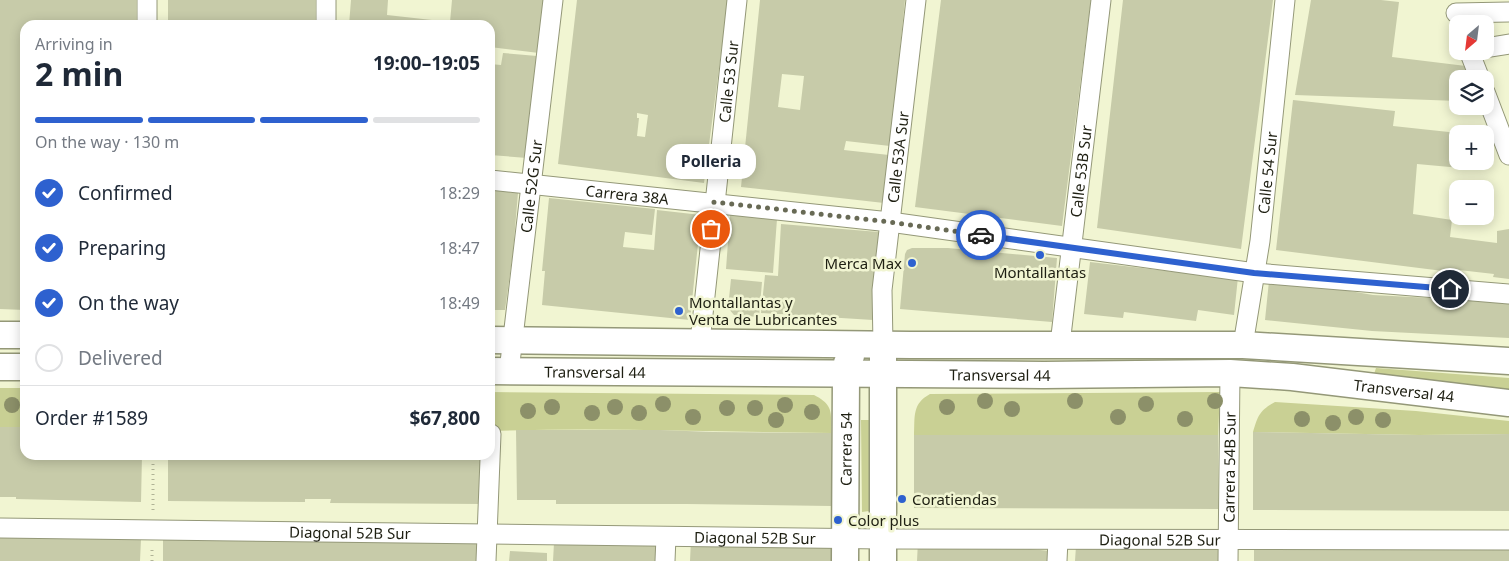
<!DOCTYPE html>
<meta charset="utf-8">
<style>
:root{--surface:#fff;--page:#f2f2f3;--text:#1f2937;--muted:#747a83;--line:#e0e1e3;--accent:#2e61cf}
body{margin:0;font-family:"Noto Sans",sans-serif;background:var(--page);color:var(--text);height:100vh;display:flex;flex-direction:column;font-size:19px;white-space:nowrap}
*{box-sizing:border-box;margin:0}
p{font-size:16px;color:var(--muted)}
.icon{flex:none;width:28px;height:28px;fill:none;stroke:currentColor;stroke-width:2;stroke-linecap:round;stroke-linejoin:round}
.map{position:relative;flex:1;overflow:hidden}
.drawer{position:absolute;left:20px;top:20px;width:475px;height:440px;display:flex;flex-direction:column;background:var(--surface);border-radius:15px;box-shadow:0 2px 12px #0003}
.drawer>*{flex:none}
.needle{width:32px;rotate:208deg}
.fabs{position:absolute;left:1449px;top:15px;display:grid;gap:10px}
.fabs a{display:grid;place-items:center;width:45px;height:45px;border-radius:10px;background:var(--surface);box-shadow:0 2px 12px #0003;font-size:25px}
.pin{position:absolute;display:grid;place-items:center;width:42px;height:42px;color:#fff;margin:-21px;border:2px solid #fff;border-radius:50%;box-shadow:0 1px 5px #0007}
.courier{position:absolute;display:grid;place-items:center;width:50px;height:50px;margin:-25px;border:4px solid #2e61cf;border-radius:50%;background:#fff;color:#222;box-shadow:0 1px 6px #0007}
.bubble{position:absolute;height:35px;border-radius:15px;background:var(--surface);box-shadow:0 2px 12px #0003;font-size:16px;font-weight:700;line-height:35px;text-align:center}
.headline em{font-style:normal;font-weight:700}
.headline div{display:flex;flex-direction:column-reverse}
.headline{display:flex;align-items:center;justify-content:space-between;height:85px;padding:0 15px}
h1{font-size:32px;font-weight:700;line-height:38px}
.bar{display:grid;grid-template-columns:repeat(4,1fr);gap:8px 5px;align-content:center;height:60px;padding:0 15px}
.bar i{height:6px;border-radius:4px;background:var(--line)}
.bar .on{background:var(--accent)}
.bar p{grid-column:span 4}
.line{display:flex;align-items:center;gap:12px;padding:0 15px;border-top:1px solid var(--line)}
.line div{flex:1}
ol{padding:0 15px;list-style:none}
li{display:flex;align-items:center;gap:15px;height:55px}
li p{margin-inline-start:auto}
li .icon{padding:5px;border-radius:50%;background:var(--accent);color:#fff;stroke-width:4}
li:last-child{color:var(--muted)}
li i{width:28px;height:28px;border:2px solid var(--line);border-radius:50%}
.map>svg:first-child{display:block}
</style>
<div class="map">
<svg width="1509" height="561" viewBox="0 0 1509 561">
<rect width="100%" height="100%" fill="#f1f5d2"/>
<path fill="#c9d094" d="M1376,368L1509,378V393L1374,374Z
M0,388H25V427H0Z
M490,392L814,395C834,405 831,413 831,433C718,432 604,427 490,431Z
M1220,392L1218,435H914C915,416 912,404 930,394Z
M1275,402L1416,411L1509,421V434L1419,435L1253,432C1258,415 1260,410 1275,402Z
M861,420H869V511L862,512Z"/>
<path fill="#c7cba9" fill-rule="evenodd" d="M0,0H136V25H25V310L0,309Z
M168,0H315V25H168Z
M351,0H388L387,15L450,22L452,0H546L539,53L490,47V25H349Z
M577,0H728L704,183L558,164ZM637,113L648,115L645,137L637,136L639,118H637Z
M760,0H905L890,146L846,141L844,150L889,155L884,203L741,187ZM782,74L804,76L800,110L778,107Z
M941,0H1091L1062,226L915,207Z
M1123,0H1273L1241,249L1097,228Z
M1311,0H1381L1399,2L1392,57L1466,66V79H1458V101L1295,95Z
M503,53L537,56L527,158L490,155V64L501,65Z
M1293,100L1395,111L1393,126L1458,133V161H1472V169L1417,164L1413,214L1452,220L1450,237L1497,243V231L1509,229V279L1493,277L1494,274L1459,270V273L1276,250Z
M490,190L518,193L513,252L505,310H490Z
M549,198L655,209L652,235L625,232L623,247L654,250L657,210L701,215L690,320L542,305L545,271H542Z
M730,215L777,219L773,273L726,269Z
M781,224L879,232L873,320L761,313L765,275L778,276Z
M912,248H948L1057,258L1052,322L900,309L905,254L907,250Z
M1090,262L1202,275V273L1238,277L1234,315L1198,310L1196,321L1124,312L1123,318L1084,314Z
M731,279L762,282L759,317L734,315L728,308Z
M1269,281L1338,289L1373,295L1509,302V338L1372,331L1265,320Z
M0,427H25V455H142L141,502L16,499V497H0Z
M516,430H660L713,432L831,433V506L687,504H556V500H517Z
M1253,432L1419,435L1509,434V511L1253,510Z
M914,435H1218V509L914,508Z
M168,455H482V504L330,503L331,499H305V502L168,501Z
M163,536L477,541V561H163Z
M0,537L141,539L140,561H0Z
M691,540L833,543L832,561H690Z
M918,541L983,544L1050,551L1049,561H917Z
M554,543L657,545V561H553Z
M1076,546L1219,549V561H1075Z
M1254,547L1509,548V561H1254Z
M510,551L547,553V561H509Z"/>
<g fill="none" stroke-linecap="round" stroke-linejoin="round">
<g stroke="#949878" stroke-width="21">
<g id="street">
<path d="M1456,13L1509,12"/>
<path d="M147,25V0"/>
<path d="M326,25V0"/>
<path d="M1485,48L1509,44"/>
<path d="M1469,51L1480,79"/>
<path d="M1485,92L1509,155"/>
<path id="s1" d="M490,180L890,222L1255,273L1509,294"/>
<path id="s2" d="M700,342L737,0"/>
<path id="s3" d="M883,344L882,290L916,0"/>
<path id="s4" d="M1060,344L1101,0"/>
<path id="s5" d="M1243,345L1260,241L1285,0"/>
<path id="s6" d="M509,371L553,0"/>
<path id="s7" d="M0,528L883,539L1509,540"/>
<path d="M486,561L491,434"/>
<path d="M665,561L666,537"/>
<path d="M1057,561L1058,540"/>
<path id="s8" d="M1228,561L1230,373"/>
</g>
</g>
<g stroke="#949878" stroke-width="29">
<g id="secondary">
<path d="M0,335H25"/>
<path d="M490,340L910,345H1243L1509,361"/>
<path d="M0,367H25"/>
<path id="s9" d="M490,371L1044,375L1230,373L1292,377L1509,403"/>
<path id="s10" d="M845,561L846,374L847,363L851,356"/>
<path d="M883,561V357"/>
</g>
</g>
<path stroke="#b0b396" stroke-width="3" stroke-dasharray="1 4" stroke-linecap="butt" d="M492,414V396
M153,510V455
M152,561V549"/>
<use href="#street" stroke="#fff" stroke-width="19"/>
<use href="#secondary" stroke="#fff" stroke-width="26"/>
</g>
<g fill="#8c9069">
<circle cx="985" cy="401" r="8"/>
<circle cx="1075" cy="401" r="8"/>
<circle cx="1215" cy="401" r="8"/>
<circle cx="663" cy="404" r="8"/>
<circle cx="1146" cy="404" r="8"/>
<circle cx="12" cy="405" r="8"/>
<circle cx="785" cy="405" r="8"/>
<circle cx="552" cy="407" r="8"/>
<circle cx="615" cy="407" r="8"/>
<circle cx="947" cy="407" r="8"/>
<circle cx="727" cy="408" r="8"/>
<circle cx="755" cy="408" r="8"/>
<circle cx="1012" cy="409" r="8"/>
<circle cx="528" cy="411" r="8"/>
<circle cx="812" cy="412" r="8"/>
<circle cx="592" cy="413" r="8"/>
<circle cx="639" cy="413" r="8"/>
<circle cx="693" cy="417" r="8"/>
<circle cx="1118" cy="417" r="8"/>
<circle cx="1356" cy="417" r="8"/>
<circle cx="1185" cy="419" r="8"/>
<circle cx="1302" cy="419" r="8"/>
<circle cx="776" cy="420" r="8"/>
<circle cx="1383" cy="420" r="8"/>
<circle cx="1333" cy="423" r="8"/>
</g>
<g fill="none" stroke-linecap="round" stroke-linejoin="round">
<path stroke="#686a55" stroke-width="5" stroke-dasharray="0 9" d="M711,229L714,202L890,222L981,235"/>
<path stroke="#2e61cf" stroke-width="6" d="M981,235L1254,273L1450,289"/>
</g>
<g fill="#2e61cf" stroke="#f1f5d2" stroke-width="2">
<circle cx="1040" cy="255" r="5"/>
<circle cx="912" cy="263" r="5"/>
<circle cx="679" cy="311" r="5"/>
<circle cx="902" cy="499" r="5"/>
<circle cx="838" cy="520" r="5"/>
</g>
<g text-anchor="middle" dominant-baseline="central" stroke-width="5" stroke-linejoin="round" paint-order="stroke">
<g font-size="15" fill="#1e1f12" stroke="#f1f5d2">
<text stroke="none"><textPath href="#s2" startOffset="262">Calle 53 Sur</textPath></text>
<text stroke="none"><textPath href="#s3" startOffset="188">Calle 53A Sur</textPath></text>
<text stroke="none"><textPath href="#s4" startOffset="174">Calle 53B Sur</textPath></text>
<text stroke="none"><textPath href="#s5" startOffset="174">Calle 54 Sur</textPath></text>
<text stroke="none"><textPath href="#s6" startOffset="186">Calle 52G Sur</textPath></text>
<text stroke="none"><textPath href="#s1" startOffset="138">Carrera 38A</textPath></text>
<text stroke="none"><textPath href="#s9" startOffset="105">Transversal 44</textPath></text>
<text stroke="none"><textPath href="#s9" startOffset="510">Transversal 44</textPath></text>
<text stroke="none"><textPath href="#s9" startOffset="915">Transversal 44</textPath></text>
<text stroke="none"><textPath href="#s10" startOffset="112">Carrera 54</textPath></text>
<text stroke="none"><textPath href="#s8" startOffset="94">Carrera 54B Sur</textPath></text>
<text stroke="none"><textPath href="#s7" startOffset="350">Diagonal 52B Sur</textPath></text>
<text stroke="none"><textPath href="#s7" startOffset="755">Diagonal 52B Sur</textPath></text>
<text stroke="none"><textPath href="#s7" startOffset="1160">Diagonal 52B Sur</textPath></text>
</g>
<g font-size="15" fill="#1e1f12" stroke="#f1f5d2" text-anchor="start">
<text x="902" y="263" text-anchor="end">Merca Max</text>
<text x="1040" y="272" text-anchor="middle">Montallantas</text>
<text x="689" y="302">Montallantas y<tspan x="689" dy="17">Venta de Lubricantes</tspan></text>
<text x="912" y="499">Coratiendas</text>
<text x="848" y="520">Color plus</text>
</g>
</g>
</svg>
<div class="fabs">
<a><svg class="needle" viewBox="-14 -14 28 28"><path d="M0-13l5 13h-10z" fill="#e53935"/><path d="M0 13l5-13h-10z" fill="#747a83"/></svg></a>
<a><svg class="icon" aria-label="layers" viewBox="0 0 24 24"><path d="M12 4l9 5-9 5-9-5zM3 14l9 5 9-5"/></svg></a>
<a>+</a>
<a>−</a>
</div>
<div class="pin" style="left:711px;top:229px;background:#ea580c"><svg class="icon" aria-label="bag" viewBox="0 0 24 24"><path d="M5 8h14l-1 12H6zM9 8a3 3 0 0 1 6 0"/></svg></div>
<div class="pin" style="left:1450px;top:289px;background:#1f2937"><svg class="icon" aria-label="home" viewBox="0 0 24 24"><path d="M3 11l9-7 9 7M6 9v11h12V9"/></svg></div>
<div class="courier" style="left:981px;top:235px"><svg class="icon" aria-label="car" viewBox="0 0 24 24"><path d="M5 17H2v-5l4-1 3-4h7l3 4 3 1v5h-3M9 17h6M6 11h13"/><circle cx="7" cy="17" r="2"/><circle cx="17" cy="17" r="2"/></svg></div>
<div class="bubble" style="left:666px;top:144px;width:90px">Polleria</div>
<section class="drawer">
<div class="headline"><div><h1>2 min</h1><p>Arriving in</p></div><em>19:00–19:05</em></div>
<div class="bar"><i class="on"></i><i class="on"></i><i class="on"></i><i></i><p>On the way · 130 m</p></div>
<ol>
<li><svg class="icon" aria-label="check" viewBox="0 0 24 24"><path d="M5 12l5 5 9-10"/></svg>Confirmed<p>18:29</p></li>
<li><svg class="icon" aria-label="check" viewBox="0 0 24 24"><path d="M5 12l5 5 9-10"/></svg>Preparing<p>18:47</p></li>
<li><svg class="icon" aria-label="check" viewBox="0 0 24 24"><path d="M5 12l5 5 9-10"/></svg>On the way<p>18:49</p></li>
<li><i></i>Delivered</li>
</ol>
<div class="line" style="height:65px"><div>Order #1589</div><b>$67,800</b></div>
</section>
</div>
